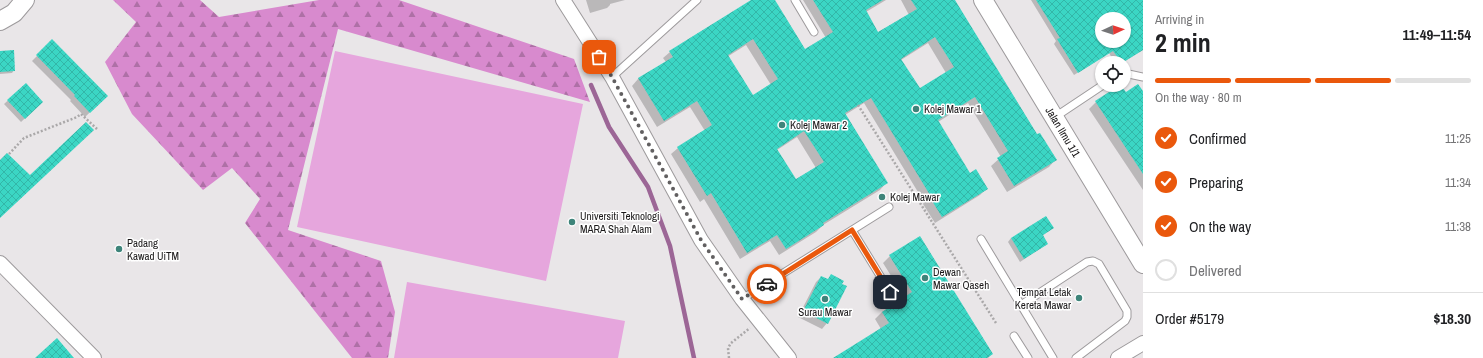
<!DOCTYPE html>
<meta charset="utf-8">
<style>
:root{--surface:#fff;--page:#f6f6f6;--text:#202124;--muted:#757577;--line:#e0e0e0;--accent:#ea580c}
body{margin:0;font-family:"Archivo Narrow",sans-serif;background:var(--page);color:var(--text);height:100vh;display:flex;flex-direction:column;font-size:15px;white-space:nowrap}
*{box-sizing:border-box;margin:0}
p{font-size:13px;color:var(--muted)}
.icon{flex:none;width:22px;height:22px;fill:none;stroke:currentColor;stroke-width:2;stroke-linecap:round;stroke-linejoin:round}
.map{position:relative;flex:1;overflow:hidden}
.side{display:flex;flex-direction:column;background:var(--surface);width:340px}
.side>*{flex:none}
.needle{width:26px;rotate:87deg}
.controls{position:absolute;left:1095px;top:12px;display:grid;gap:8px}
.controls a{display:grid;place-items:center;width:36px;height:36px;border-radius:50%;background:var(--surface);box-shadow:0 1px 3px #0004;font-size:20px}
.pin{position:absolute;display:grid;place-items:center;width:34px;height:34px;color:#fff;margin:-17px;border-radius:8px;box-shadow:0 2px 6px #0006}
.courier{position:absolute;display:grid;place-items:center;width:40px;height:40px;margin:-20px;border:3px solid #ea580c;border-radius:50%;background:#fff;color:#222;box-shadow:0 1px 5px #0007}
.head em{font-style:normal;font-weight:700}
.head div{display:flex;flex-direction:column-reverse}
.head{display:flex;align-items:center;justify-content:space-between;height:68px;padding:0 12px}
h1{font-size:26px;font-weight:700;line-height:30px}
.bar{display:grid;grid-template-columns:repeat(4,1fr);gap:6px 4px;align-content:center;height:48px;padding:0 12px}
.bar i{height:5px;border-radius:3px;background:var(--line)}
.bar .on{background:var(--accent)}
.bar p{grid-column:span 4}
.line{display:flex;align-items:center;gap:10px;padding:0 12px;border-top:1px solid var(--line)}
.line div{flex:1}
ol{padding:0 12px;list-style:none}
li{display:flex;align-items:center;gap:12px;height:44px}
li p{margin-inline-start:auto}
li .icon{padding:4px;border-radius:50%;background:var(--accent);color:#fff;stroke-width:4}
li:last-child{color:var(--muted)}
li i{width:22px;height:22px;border:2px solid var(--line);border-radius:50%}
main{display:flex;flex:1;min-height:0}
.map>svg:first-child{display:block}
</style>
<main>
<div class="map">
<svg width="1143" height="358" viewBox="0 0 1143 358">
<defs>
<pattern id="forest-firs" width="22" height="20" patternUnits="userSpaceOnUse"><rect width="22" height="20" fill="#d88ace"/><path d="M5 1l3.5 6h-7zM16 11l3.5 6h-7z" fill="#ae70a6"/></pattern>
<pattern id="building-cross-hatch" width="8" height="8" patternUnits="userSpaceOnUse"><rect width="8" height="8" fill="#3bd6c4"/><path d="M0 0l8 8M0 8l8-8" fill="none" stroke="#33b7a8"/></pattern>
</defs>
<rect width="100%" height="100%" fill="#e9e6e8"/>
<path fill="url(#forest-firs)" d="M113,0H200L219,17L319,0H399L574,59L590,102L338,29L288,230L381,261L395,312L388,358H352L245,223L260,199L232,168L203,190L132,114L105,62L136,22Z"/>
<path fill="#e6a6dd" d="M335,51L583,104L546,281L297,227Z
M407,282L625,321L618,358H394Z"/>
<path fill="#0003" fill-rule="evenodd" d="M586,0H625L610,4V5L607,8L590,13Z
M753,0H774L805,50L826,38L803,0H886L866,12L878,33L909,15L901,0H954L1037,136L1055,160L1049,167L1007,192L991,166L1001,157L968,103L938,122L970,174L986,189L980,195L935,223L923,204L924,202L864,103L845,115L886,183L880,190L823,225L816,232L779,255L770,241L740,259L704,199L700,202L671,154L678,148L705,131L690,107L657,127L632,86L638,79L666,62L663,58L670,52ZM928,43L946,73L920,90L901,60ZM746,45L771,85L752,96L727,57ZM797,137L816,168L796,181L777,150Z
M1031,0H1143V50L1122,63H1115L1109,53L1074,75L1054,44L1056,41ZM1102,19H1124V41H1102Z
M52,41L107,96L85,117L70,101L71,100L32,61Z
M0,52L14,70L12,73L0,74Z
M26,84L42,102L21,122L4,104Z
M1143,93V190L1089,109L1096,102L1125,94Z
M1053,228L1042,236L1047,244L1020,262L1008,242L1011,238Z
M890,256L992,354L988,358H838L881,329L875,319L882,312L905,298L883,263Z
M831,276L827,323L822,329L798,317L816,282L821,277L827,280Z"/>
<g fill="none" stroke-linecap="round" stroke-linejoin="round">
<path stroke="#9c6696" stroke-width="4.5" d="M591,85L609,127L648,187L670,246L694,358"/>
</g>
<path fill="url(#building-cross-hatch)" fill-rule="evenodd" d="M751,0H775L805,49L833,32L813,0H883L866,10L878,32L917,9L911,0H955L1037,134L1040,133L1057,160L1014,186L997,158L1008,151L975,97L938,120L970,173L976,169L988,189L942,217L929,196L930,195L871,98L845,113L888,183L823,223L824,225L786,249L777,235L747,253L711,193L707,196L677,147L712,125L697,101L664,121L638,78L673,57L669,51ZM935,37L954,67L920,88L901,59ZM753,39L778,79L753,95L728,55ZM804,131L824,162L796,179L777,149Z
M1036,0H1143V50L1122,63L1113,51L1078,73L1057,39L1060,38ZM1102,19H1124V41H1102Z
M52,39L108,96L90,113L74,96L75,95L36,55Z
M14,50L15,71L0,72V51Z
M26,83L43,102L25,119L7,100Z
M1138,84L1143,91V174L1095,101L1120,85L1126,92Z
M86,122L94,130L0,218V160L7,153L30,175Z
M1046,216L1054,228L1043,235L1048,244L1024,259L1011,238Z
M920,236L993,354L987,358H833L889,323L882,312L912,292L889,255Z
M831,274L844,281L842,284L847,286L828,324L803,311L821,276L828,279Z
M57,338L74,358H35Z"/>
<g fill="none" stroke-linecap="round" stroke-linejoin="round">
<g stroke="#9d9a9c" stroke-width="9">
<path id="service" d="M795,0L814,32
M1124,73L1143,77
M612,77L697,0
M1055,117L1103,85
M852,230L890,292
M981,239L1053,358
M742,299L889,207
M1021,305L1087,262L1093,261L1099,264L1127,311V317L1125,321L1076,358
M1014,336L1028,358"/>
</g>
<g stroke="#9d9a9c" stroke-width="16">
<path id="minor" d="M563,0L612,77L701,240L742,299L789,358
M0,263L94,358
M1118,358L1143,343"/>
</g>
<g stroke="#9d9a9c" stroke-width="20">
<path id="tertiary" d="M983,0L1143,264
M0,21L14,13L25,0"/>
</g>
<path stroke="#aaa8a9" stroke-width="2.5" stroke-dasharray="2 2" stroke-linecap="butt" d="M858,105L996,323
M9,154L24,138L77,117L81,114L97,129
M729,358L728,348L731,343L750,328"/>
<use href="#service" stroke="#fff" stroke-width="7"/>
<use href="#minor" stroke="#fff" stroke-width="14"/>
<use href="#tertiary" stroke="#fff" stroke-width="18"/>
</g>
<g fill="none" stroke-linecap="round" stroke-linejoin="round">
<path stroke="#626061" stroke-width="4" stroke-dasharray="0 7.2" d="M599,57L612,77L701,240L742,299L767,284"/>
<path stroke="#ea580c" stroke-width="5" d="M767,284L852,230L890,292"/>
</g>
<g fill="#3e847a" stroke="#fff" stroke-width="1.5">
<circle cx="916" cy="109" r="4"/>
<circle cx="782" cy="125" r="4"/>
<circle cx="882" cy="197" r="4"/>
<circle cx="572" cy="222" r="4"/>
<circle cx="119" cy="249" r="4"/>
<circle cx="925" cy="278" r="4"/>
<circle cx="1079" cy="298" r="4"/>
<circle cx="825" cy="299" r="4"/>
</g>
<g text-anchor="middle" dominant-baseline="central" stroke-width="3" stroke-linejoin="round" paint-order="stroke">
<g font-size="11" fill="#1a1819" stroke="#fff" text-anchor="start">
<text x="924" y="109">Kolej Mawar 1</text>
<text x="790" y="125">Kolej Mawar 2</text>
<text x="890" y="197">Kolej Mawar</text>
<text x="580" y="216">Universiti Teknologi<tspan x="580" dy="13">MARA Shah Alam</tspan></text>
<text x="127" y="243">Padang<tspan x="127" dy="13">Kawad UiTM</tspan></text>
<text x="933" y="272">Dewan<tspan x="933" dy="13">Mawar Qaseh</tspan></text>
<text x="1071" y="292" text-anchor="end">Tempat Letak<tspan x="1071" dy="13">Kereta Mawar</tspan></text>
<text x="825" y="312" text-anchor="middle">Surau Mawar</text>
</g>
<g font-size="11" fill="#1a1819" stroke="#fff">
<text transform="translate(1063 132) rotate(59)">Jalan Ilmu 1/1</text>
</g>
</g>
</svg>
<div class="controls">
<a><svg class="needle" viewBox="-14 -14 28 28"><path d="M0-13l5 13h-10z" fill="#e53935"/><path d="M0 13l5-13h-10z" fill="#757577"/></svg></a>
<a><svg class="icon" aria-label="locate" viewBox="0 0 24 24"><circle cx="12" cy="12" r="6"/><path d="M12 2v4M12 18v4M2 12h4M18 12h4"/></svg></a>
</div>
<div class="pin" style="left:599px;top:57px;background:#ea580c"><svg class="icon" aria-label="bag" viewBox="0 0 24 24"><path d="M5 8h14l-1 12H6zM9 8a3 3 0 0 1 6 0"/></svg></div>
<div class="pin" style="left:890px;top:292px;background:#1f2937"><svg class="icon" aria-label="home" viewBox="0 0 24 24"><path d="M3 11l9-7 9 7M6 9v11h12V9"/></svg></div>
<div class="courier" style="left:767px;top:284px"><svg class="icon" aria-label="car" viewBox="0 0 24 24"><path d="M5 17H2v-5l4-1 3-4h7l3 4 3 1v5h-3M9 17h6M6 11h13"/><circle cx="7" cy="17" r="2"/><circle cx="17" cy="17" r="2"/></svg></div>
</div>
<section class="side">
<div class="head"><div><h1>2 min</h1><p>Arriving in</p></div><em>11:49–11:54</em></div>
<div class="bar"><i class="on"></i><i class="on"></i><i class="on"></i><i></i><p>On the way · 80 m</p></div>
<ol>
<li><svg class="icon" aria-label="check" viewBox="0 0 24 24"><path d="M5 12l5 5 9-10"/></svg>Confirmed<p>11:25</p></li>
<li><svg class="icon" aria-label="check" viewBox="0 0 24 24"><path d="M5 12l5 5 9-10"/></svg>Preparing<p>11:34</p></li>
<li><svg class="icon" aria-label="check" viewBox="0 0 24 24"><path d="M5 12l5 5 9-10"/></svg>On the way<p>11:38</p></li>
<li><i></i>Delivered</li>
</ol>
<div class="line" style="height:52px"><div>Order #5179</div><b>$18.30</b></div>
</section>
</main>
